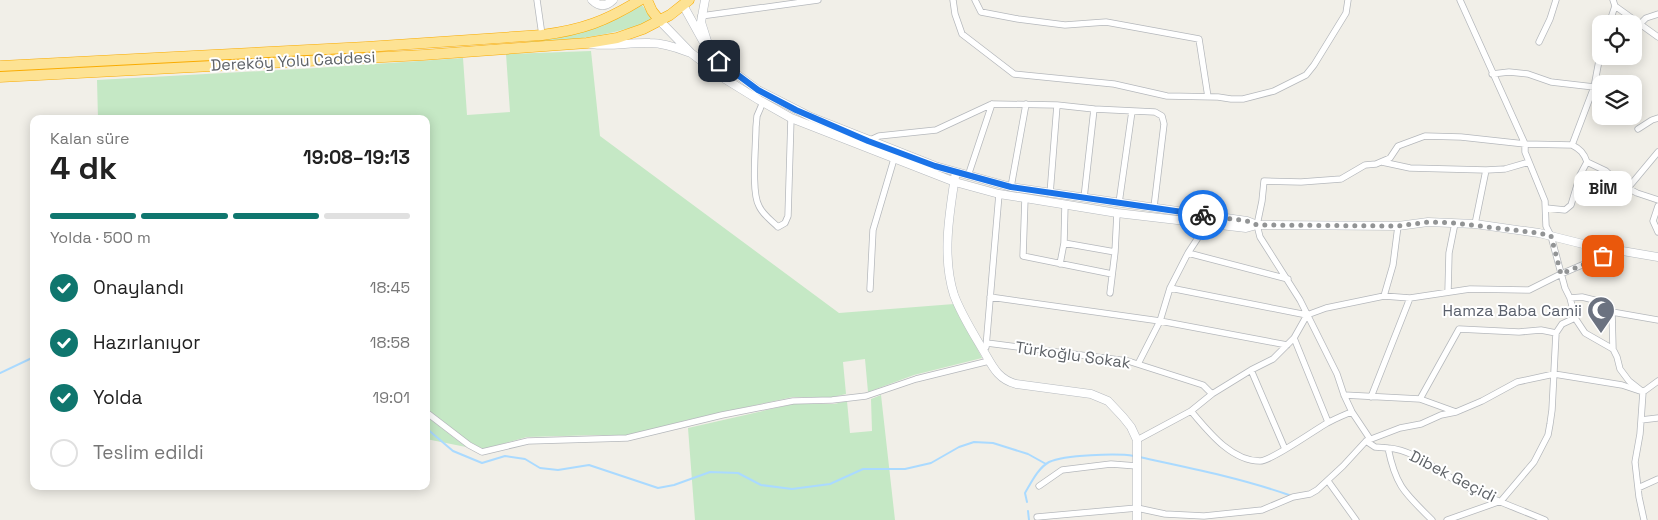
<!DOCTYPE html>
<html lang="tr">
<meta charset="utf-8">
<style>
:root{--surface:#fff;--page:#f6f6f6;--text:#222;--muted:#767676;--line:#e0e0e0;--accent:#0f766e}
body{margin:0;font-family:"Space Grotesk",sans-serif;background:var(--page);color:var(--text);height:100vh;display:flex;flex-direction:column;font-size:19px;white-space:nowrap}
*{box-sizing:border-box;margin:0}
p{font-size:16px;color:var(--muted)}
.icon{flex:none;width:28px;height:28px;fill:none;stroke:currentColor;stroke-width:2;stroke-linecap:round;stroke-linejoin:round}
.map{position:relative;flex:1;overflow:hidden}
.drawer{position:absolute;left:30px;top:115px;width:400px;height:375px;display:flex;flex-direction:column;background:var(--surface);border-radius:10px;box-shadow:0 2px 12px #0003}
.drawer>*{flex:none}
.tools{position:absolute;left:1592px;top:15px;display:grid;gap:10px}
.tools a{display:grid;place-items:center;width:50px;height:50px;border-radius:10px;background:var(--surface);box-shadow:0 2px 12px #0003;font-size:25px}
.pin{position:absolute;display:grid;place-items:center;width:42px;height:42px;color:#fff;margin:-21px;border-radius:10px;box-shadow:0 2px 8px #0006}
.courier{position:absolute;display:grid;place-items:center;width:50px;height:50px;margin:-25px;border:4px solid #1a73e8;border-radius:50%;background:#fff;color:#222;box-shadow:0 1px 6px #0007}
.bubble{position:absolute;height:35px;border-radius:10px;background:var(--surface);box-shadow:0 2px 12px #0003;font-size:16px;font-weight:800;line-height:35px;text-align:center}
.head em{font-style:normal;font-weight:800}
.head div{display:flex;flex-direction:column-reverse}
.head{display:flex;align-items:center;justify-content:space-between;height:85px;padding:0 20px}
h1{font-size:32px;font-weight:800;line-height:38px}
.bar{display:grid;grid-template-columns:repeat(4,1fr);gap:8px 5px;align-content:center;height:60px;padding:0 20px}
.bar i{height:6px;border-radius:4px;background:var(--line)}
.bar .selected{background:var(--accent)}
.bar p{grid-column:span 4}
ol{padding:0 20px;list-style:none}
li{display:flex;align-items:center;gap:15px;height:55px}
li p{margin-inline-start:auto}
li .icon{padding:5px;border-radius:50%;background:var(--accent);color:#fff;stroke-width:4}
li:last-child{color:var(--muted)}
li i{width:28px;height:28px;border:2px solid var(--line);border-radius:50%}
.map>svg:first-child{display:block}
</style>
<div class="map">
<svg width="1658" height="520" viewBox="0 0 1658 520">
<rect width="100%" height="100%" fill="#f1efe8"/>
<path fill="#c5e8c5" d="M642,5L653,20C610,37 570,40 525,43V42C571,35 601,31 642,5Z
M591,51L600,136L839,313L954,304L982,358L914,375L868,392L865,359L843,362L846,394L833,397H793L687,420L626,437L599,435L527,437L484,449L471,444L426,410V119H98L97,80L316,68L463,58L467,115L510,112L506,54Z
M881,395L895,520H695L688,428L793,404H834L847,401L850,433L872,431L871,399Z
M426,416L466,447L426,439Z"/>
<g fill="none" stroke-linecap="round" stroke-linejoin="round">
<path stroke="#aadaff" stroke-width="2" d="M0,373L34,357
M426,428L453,451L482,463L505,456L525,459L540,468L558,470L589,465L658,488L674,485L710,472L738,473L761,485L792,489L830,484L863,469H905L931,463L959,447L974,442L993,443L1028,454L1046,464
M1139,457C1190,468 1240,478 1289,495
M1027,502L1025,493C1031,483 1038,468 1049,462C1064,455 1117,453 1134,456
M1028,511L1029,520"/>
<g stroke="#b5b8bc" stroke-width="7">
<path id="street" d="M537,0L542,35
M953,0L955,14L962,34L1014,74L1114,84L1167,96L1218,97L1231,99H1243L1274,91L1306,75L1314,65L1346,13L1348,0
M975,0L981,12L1018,19L1065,25L1106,22L1199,39L1208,97
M1460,0L1525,144V152L1545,201L1546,226L1551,236L1565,288L1570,298L1575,318L1585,333L1613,349L1617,357L1620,369L1629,381L1643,392L1640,434L1635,462L1639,497L1644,520
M1615,6L1658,37
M701,16L818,0
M1609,24L1615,6L1613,0
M1640,24L1646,18L1658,14
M1539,42L1550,19L1556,0
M1492,74L1509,72L1528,74L1551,82L1594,87
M763,102L757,116L756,127C756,145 751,192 759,206C763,215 771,220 778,227L785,223L788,216L791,118
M1638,129L1652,120L1658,118
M868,141L879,136L936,130L992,104L1057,105L1094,109L1155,112L1162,116L1164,124L1154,207
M1382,162L1410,168L1486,170L1505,169L1529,162
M1587,162L1606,171L1620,184L1637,193L1658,200
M968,176L992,104
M1011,187L1026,104
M1628,188L1658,152
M1050,194L1057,105
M1025,198L1023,256L1112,274
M1084,198L1094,109
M1119,203L1132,111
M1658,206L1653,221L1658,232
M1546,208L1565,210L1571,205L1580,175L1587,162C1584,153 1580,149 1572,145L1594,87L1601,50
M1475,224L1486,170
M1064,243L1115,252
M1188,253L1288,279
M1060,264L1064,243L1065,205
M1170,288L1307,315
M870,289L873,230L894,159
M1448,292L1449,253L1455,223
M1110,293L1115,252L1117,213
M1384,296L1393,265L1398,226
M990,297L1160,321L1287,345
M1570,298L1582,297L1598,301L1612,312L1658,320
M1612,312L1613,349
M1294,338L1328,422
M987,343L1128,361L1203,385L1212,394
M986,347L999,194
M1138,364L1160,321L1170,288L1188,253L1207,224
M1251,370L1285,449
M1344,395L1420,399L1456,412
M1371,397L1410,298
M1420,399L1459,329L1519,332L1541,330L1556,333L1562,324L1575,318
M1191,411C1208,431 1231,461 1260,461C1271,461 1315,430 1327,423C1335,419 1343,415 1352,412
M426,412L469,445L482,452L528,441L627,438L722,415L793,401L832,400L866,396L916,379L989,361
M1641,420L1658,418
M1137,440L1191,411L1212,394L1251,370L1273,359L1294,338L1307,315L1326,308L1384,296L1410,298L1470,289L1529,290L1561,274L1617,250
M1388,448C1415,450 1437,471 1460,483C1487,498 1517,508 1545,520
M1328,481L1356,520
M1039,486L1062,470L1111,464L1137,466
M1638,488L1658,479
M1037,517L1137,508L1165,514L1204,516L1262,510L1293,497L1310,494L1317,490L1343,466L1366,441L1400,428L1421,424L1441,415L1456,412L1482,401L1517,382L1554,374L1622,385L1643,392L1658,381
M1432,520C1405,493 1396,487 1388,448L1375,447L1366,441L1370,439L1352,412L1344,395L1337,374L1300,300L1260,237L1257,225L1262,201L1264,181L1301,182L1341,179L1365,165L1376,164L1390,158L1398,146L1425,136L1461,137L1525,144L1572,145
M1447,520L1501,501L1534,462L1548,435L1550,424L1552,410L1556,333"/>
</g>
<g stroke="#b6babf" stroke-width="9">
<path id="secondary" d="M592,0C599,7 606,7 613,0
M705,0L701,22L708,44
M683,5L703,41L719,61L758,90L811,117L935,166L1011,187L1247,221L1257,225
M660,21L691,53L725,79L759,100L791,118L955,182L999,194L1025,198L1117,213L1246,228L1257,225L1398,226L1428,222L1475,224L1539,233L1587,245L1658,257
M591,44C611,47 630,42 650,43C663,43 675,47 688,52
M955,177C949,215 942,258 954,295C961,314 973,333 983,350C992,365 997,379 1016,384L1091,394L1108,401L1123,417L1131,427L1137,440V520"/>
</g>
<g stroke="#f9ab00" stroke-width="11">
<path id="highway" d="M647,0L652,11L660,21
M0,66L366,47L542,35C582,30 606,21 640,0
M0,77L423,55L587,43L617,38L643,29L670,15L689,0"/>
</g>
<use href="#street" stroke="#fff" stroke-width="5.5"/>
<use href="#secondary" stroke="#fff" stroke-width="8"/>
<use href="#highway" stroke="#fde293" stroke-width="10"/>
</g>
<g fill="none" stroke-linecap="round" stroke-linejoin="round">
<path stroke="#929495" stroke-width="5" stroke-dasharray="0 9" d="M1203,215L1247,221L1257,225L1398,226L1428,222L1455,223L1538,233L1551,236L1561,274L1603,256"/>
<path stroke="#1a73e8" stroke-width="6" d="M719,61L758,90L796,110L868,141L935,166L1011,187L1203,215"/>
</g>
<defs>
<g id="mosque-pin" transform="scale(1.4375)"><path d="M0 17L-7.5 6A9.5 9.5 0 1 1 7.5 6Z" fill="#6b7280" stroke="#fff"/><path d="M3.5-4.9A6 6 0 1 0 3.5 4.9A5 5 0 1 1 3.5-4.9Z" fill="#fff"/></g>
</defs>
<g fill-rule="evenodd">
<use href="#mosque-pin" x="1601" y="310"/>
</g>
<g text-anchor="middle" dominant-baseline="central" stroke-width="4" stroke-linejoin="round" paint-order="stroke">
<g font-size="16" fill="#5f6368" stroke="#fff">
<text transform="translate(293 61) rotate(-3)">Dereköy Yolu Caddesi</text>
<text transform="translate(1073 355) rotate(8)">Türkoğlu Sokak</text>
<text transform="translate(1453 476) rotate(27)">Dibek Geçidi</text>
</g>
<g font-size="16" fill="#5b616d" stroke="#fff" text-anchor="end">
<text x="1582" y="310">Hamza Baba Camii</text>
</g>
</g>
</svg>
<div class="tools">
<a><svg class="icon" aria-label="locate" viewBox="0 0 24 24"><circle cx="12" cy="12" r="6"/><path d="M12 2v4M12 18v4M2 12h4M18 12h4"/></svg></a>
<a><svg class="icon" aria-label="layers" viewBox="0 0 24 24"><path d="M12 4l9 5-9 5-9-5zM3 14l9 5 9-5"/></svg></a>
</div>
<div class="pin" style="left:1603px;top:256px;background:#ea580c"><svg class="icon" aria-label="bag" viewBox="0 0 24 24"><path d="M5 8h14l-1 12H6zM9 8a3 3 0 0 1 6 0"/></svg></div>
<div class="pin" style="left:719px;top:61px;background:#1f2937"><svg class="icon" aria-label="home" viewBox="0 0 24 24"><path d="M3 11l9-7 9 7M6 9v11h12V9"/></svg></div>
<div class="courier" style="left:1203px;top:215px"><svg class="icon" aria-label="bike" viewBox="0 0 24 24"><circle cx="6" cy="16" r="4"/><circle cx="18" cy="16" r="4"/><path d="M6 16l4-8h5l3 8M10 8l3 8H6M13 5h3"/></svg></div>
<div class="bubble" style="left:1574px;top:171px;width:58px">BİM</div>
<section class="drawer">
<div class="head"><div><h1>4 dk</h1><p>Kalan süre</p></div><em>19:08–19:13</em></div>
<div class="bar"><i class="selected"></i><i class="selected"></i><i class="selected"></i><i></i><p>Yolda · 500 m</p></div>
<ol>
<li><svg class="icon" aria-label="check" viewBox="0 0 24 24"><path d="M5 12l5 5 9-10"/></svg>Onaylandı<p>18:45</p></li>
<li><svg class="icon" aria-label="check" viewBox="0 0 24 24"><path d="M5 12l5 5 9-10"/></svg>Hazırlanıyor<p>18:58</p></li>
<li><svg class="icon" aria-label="check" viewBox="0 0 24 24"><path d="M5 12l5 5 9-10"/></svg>Yolda<p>19:01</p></li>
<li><i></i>Teslim edildi</li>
</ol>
</section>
</div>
